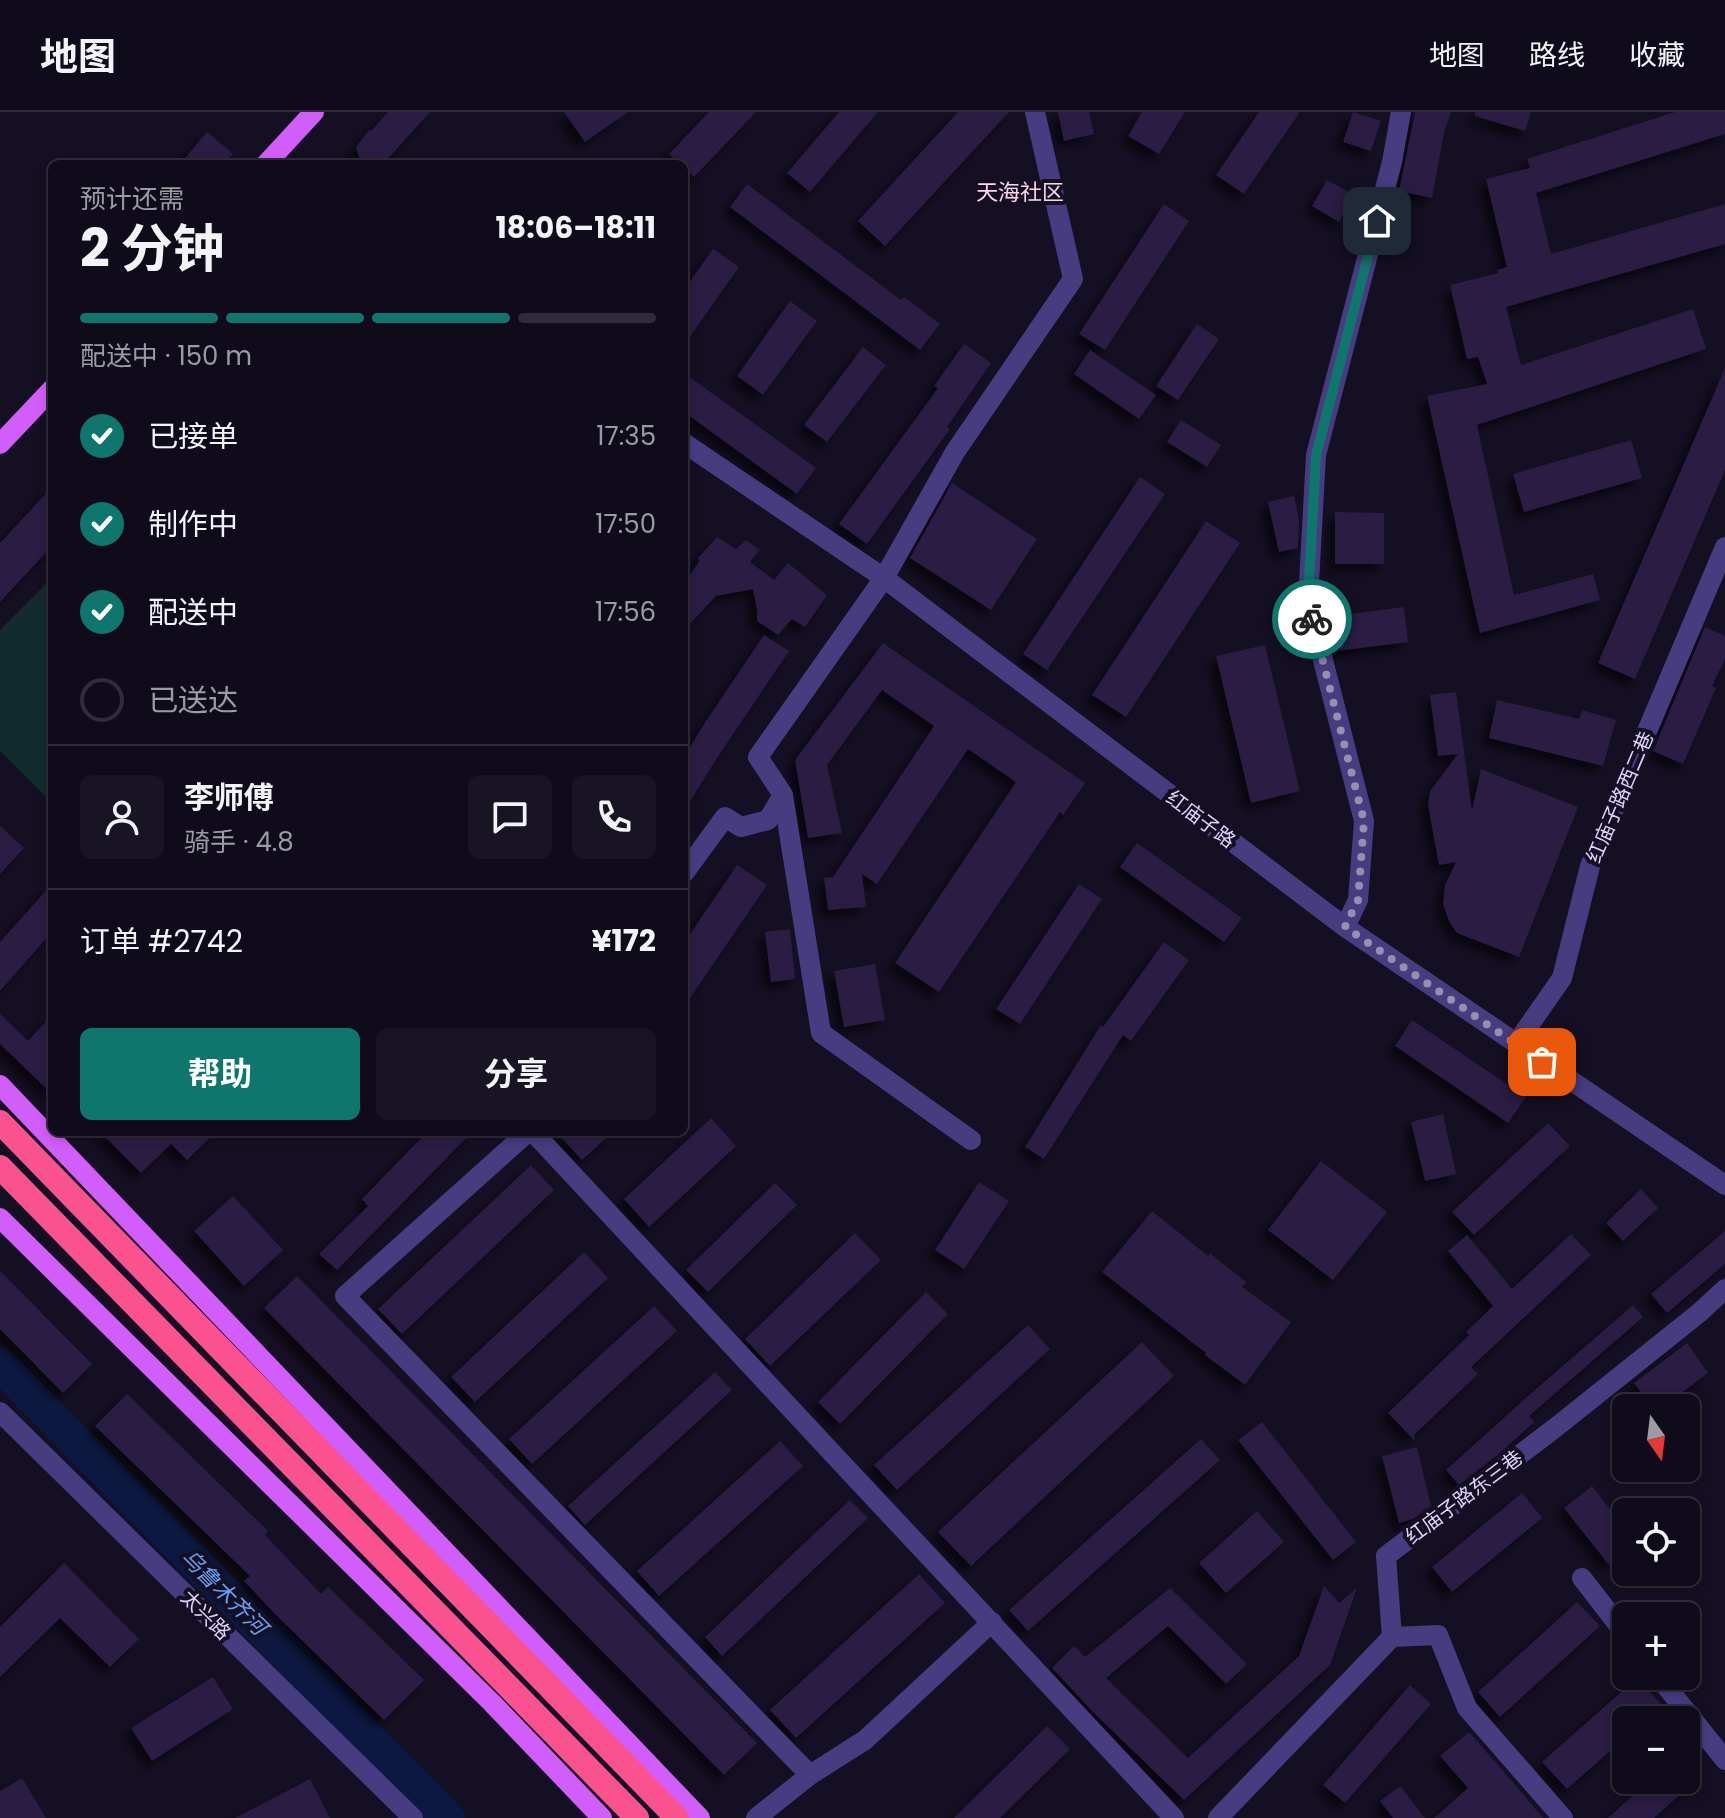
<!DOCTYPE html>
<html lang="zh">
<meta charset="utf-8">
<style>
:root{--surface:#100b1a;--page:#191423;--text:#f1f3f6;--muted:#9c9ba2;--line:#302b39;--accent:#0f766e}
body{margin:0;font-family:Poppins,"Noto Sans SC",sans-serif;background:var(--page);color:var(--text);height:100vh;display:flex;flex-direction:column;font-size:30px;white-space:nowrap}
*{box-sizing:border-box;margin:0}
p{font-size:26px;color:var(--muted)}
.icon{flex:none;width:44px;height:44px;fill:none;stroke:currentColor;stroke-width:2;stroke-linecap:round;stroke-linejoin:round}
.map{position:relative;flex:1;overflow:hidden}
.panel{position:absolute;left:48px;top:48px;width:640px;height:976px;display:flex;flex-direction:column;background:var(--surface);border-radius:12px;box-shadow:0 4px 12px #0003,0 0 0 2px var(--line)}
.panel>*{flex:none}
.needle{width:52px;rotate:166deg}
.fabs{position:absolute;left:1612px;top:1282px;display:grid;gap:16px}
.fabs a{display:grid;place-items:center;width:88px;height:88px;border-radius:12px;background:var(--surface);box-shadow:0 4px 12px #0003,0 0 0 2px var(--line);font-size:40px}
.pin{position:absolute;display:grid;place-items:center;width:68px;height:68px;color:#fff;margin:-34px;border-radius:16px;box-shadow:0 4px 12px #0006}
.courier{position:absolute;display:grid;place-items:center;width:80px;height:80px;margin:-40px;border:6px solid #0f766e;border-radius:50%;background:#fff;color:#222;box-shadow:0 2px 10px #0007}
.summary em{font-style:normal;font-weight:700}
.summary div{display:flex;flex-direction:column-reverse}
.summary{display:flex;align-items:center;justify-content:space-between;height:136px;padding:0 32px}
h1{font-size:52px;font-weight:700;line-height:60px}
.bar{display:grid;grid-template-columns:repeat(4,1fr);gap:12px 8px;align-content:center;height:96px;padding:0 32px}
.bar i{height:10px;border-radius:6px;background:var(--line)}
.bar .on{background:var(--accent)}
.bar p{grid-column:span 4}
.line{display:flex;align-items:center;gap:20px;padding:0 32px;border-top:2px solid var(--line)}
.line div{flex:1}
.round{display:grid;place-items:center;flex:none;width:84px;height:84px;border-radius:12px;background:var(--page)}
ol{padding:0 32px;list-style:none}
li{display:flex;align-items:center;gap:24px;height:88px}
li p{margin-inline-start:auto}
li .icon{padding:8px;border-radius:50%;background:var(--accent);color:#fff;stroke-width:4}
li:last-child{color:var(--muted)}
li i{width:44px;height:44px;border:4px solid var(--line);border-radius:50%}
.cta{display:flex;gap:16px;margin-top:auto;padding:16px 32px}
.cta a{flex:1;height:92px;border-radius:12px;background:var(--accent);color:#fff;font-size:32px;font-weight:700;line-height:92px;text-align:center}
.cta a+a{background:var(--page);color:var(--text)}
header{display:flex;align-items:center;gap:48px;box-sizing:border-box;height:112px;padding:0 40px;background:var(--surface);border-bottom:2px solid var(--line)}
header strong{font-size:38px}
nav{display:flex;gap:44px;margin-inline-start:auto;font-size:28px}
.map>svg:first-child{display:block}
</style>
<header>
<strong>地图</strong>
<nav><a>地图</a><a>路线</a><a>收藏</a></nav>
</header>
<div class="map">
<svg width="1725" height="1706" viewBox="0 0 1725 1706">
<defs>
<filter id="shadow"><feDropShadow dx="-7" dy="7" stdDeviation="4" flood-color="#0009"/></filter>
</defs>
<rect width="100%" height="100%" fill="#150f23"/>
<path fill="#122b2d" d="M52,466V691L0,639V518Z"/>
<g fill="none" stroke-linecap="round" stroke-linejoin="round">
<path stroke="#0c183f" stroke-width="34" d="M0,1253L448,1706"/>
</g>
<path fill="#291c43" filter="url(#shadow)" d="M388,0H430L383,52H361L356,35L369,18L371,19Z
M564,0H628L585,30Z
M709,0H756L694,65L684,55V52H680L669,42Z
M839,0H878L810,80L787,61Z
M958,0H1009L885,134L858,109Z
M1058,0H1089L1094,22L1064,29Z
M1142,0H1185L1159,42L1128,24Z
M1259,0H1300L1244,82L1216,63Z
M1353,0L1381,9L1371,39L1343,30Z
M1415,0H1451L1444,21L1432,86L1399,79Z
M1475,0H1531L1525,19L1475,4Z
M1675,0H1725V22L1536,81L1551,142L1725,92V132L1506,195L1521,253L1693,197L1706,237L1477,313L1514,483L1593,462L1600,488L1480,521L1427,284L1487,272L1478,245L1467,247L1450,173L1498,161L1497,158L1507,155L1486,67L1530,56L1527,47Z
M207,20L233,42L224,52H180Z
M1327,68L1354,83L1339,110L1312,94Z
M747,72L901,188L904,185L940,212L920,238L730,95Z
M1164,92L1189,109L1105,238L1079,222Z
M713,137L739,155L684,233V178Z
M790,189L817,209L763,283L737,264Z
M1197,212L1219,227L1178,288L1156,274Z
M964,232L991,251L947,315L950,317L867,432L839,412L938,276L934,274Z
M863,235L886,253L827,330L804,313Z
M1090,238L1156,283L1139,307L1074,262Z
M1725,256V358L1635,567L1598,551Z
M684,261L816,356L797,382L684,300Z
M1181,308L1221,333L1207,355L1167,330Z
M1631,328L1642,366L1524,400L1513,362Z
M1140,365L1165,382L1047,558L1023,542Z
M952,371L1037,427L991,498L910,446Z
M52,375V434L0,490V431Z
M1294,384L1299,409L1298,436L1279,440L1268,390Z
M1335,400L1384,401V452H1335Z
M1206,409L1240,431L1126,605L1092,583Z
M717,425L736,437L746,428L760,438L750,450L774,468L788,451L827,483L805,515L792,507L778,523L757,509V499L753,477L716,484L684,518V472L700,448L697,447Z
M1404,495L1408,530L1336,539L1335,504Z
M1705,515L1725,524V547L1712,574L1716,576L1683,652L1653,639Z
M764,523L789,539L719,643L684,699V645L706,609Z
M883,531L1085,671L1063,703L1060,700L939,880L895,851L1016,670L968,637L877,772L862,762L866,795L828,798L824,766L833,765L934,614L882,578L827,653L842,721L808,726L795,648Z
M1265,533L1300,679L1251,691L1216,544Z
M1456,580L1472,699L1481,657L1578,695L1519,845L1457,821L1449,809L1443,792L1445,773L1456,750L1439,753L1428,693L1430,679L1458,642L1438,644L1430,583Z
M1497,588L1579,607L1582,598L1616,608L1603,654L1489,626Z
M0,714L24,736L0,762Z
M1137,731L1242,806L1224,830L1120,755Z
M737,753L767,773L684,895V831Z
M52,772V820L0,879V830Z
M1079,772L1102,787L1020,912L996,897Z
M790,817L795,867L771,870L765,820Z
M1164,830L1189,848L1131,929L1123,923L1044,1047L1025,1035L1101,913L1103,915Z
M875,852L885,908L844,915L834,859Z
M0,902L28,929L52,903V982L0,932Z
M1412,908L1526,985L1508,1011L1395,934Z
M1443,1002L1456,1062L1425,1069L1411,1010Z
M711,1006L736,1034L649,1115L624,1087Z
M1548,1011L1570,1034L1474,1123L1452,1100Z
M100,1020H216L187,1048L171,1032L141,1061Z
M427,1020H472L337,1158L319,1142L368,1094L362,1087Z
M556,1020H613L582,1048Z
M1321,1049L1387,1100L1333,1168L1268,1118Z
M531,1053L554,1078L402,1222L378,1197Z
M979,1070L1009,1089L964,1157L935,1138Z
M775,1071L797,1093L708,1180L686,1158Z
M1641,1077L1658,1096L1623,1129L1606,1111Z
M233,1084L283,1138L244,1174L194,1119Z
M1152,1099L1208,1144L1210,1141L1246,1170L1242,1175L1291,1210L1245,1273L1205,1243L1206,1241L1102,1160Z
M1725,1119V1152L1667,1201L1651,1182Z
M855,1121L881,1148L770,1254L745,1227Z
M1571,1122L1591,1143L1471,1255L1478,1262L1414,1323L1415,1329L1388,1301L1469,1223L1466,1220L1493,1194L1448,1139L1467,1123L1512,1177Z
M584,1140L608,1166L475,1290L451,1265Z
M0,1159L92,1252L63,1281L0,1217Z
M297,1164L757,1631L724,1663L264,1196Z
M926,1180L948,1202L840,1312L818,1290Z
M1633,1193L1643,1205L1529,1304L1534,1310L1499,1342L1459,1373L1446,1358L1528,1284Z
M654,1194L677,1219L532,1352L509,1327Z
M1028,1213L1050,1237L897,1378L874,1353Z
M1142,1230L1174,1264L971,1454L938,1420Z
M1687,1231L1708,1261L1661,1296H1652L1634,1271Z
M715,1260L732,1278L585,1413L568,1394Z
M127,1282L268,1419L265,1423L321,1482L328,1475L424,1568L384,1608L276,1503L244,1469L250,1464L95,1314Z
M1262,1310L1356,1430L1333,1448L1238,1328Z
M1201,1327L1220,1348L1028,1519L1009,1498Z
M780,1329L803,1354L659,1484L637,1459Z
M1417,1335L1431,1394L1413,1407L1399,1411L1382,1344Z
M1592,1374L1626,1418V1439L1609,1453L1564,1396Z
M1522,1381L1542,1406L1452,1480L1432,1455Z
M850,1388L868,1406L722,1544L705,1525Z
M1257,1399L1284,1430L1226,1481L1199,1451Z
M64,1451L139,1527L110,1555L60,1506L0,1565V1515Z
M919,1462L945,1491L796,1626L770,1598Z
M1324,1474L1339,1491L1357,1476L1330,1553L1184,1688L1095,1602L1052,1556L1074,1534L1085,1545L1170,1476L1247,1552L1226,1572L1168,1514L1106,1566L1188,1646L1299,1544Z
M1577,1490L1600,1514L1500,1605L1478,1580Z
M213,1565L233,1597L152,1649L131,1616Z
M1637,1566L1662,1593L1645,1608H1626V1625L1567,1677L1542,1650Z
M1410,1573L1431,1592L1345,1691L1323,1673Z
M1047,1614L1070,1637L1000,1706H954Z
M1469,1620L1517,1675L1543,1706H1434L1468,1676L1440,1644Z
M22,1666L46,1706H0V1679Z
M310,1667L330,1706H235Z
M1650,1668H1696L1654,1706H1608Z
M1400,1674L1425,1706H1393L1380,1689Z"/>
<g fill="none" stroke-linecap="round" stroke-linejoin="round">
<path stroke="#473c80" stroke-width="20" d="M684,331L884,466L1345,815L1725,1073
M684,761L725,705L741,715L768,708L783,683
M1345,815L1358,788L1364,709L1308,489L1316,343L1392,50L1401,0
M1516,932L1562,866L1590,754L1725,435
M528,1020L345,1184L810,1663
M533,1020C745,1250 961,1477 1174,1706
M971,1028L821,921L783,683L758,645L884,466L955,340L1073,167L1035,0
M0,1300L413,1706
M1582,1466L1626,1523
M1392,1525L1438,1523L1467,1596L1563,1706
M1658,1564L1725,1648
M756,1706L810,1663L865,1628L992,1510
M1218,1706L1392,1525L1386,1444L1555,1316L1699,1201L1725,1177"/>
<path stroke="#d25ef9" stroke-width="20" d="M266,52L314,0
M0,332L52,277
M0,973L700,1706
M0,1106L492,1591L602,1706"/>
<path stroke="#f9528e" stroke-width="24" d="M0,1010L677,1706
M0,1055L637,1706"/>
</g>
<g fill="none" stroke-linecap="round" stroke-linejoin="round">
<path stroke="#978eb1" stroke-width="8" stroke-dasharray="0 14.4" d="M1312,507L1364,709L1358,788L1345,815L1542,950"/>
<path stroke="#0f766e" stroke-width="10" d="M1312,507L1308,489L1316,343L1377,109"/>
</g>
<g text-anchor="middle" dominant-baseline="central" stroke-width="8" stroke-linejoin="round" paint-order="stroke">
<g font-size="20" fill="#ddd3fd" stroke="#150f23">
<text transform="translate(1620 685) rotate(-67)">红庙子路西二巷</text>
<text transform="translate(1201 707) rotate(37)">红庙子路</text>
<text transform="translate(1464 1385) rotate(-37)">红庙子路东三巷</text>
<text transform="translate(206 1503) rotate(45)">太兴路</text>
</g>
<g font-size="22" fill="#fdd5ea" stroke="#150f23">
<text x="1020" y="80">天海社区</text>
</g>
<g font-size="22" font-style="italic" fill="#65a2f9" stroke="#150f23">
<text transform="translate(224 1480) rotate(45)">乌鲁木齐河</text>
</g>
</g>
</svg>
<div class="fabs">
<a><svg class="needle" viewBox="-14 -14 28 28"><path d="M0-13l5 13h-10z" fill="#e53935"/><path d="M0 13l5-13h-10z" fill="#9c9ba2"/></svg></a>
<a><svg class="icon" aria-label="locate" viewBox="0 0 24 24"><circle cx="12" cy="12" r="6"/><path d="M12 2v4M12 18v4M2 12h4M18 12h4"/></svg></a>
<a>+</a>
<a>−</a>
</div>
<div class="pin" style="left:1542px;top:950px;background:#ea580c"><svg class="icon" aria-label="bag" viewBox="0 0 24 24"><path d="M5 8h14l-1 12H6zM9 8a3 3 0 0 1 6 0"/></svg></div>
<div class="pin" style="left:1377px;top:109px;background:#1f2937"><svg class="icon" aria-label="home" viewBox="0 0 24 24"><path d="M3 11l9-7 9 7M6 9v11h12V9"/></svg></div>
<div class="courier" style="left:1312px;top:507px"><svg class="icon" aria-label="bike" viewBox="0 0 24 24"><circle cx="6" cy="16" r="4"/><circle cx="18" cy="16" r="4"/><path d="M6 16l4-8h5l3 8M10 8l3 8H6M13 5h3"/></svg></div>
<section class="panel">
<div class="summary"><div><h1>2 分钟</h1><p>预计还需</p></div><em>18:06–18:11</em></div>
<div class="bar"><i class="on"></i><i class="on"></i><i class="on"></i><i></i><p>配送中 · 150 m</p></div>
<ol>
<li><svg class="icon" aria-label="check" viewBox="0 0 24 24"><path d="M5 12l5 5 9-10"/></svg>已接单<p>17:35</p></li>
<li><svg class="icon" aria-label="check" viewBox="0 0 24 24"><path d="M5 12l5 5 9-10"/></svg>制作中<p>17:50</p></li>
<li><svg class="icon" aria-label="check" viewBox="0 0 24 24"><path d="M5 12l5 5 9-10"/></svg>配送中<p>17:56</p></li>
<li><i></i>已送达</li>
</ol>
<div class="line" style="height:144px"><a class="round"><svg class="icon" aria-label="person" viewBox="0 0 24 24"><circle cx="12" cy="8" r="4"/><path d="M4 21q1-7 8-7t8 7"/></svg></a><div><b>李师傅</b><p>骑手 · 4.8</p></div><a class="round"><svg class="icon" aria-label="chat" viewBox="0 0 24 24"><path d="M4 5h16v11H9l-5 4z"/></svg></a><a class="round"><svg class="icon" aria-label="phone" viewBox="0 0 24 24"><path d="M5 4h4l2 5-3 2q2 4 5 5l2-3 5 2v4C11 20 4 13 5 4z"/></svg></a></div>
<div class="line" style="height:104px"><div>订单 #2742</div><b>¥172</b></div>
<div class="cta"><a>帮助</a><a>分享</a></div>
</section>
</div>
